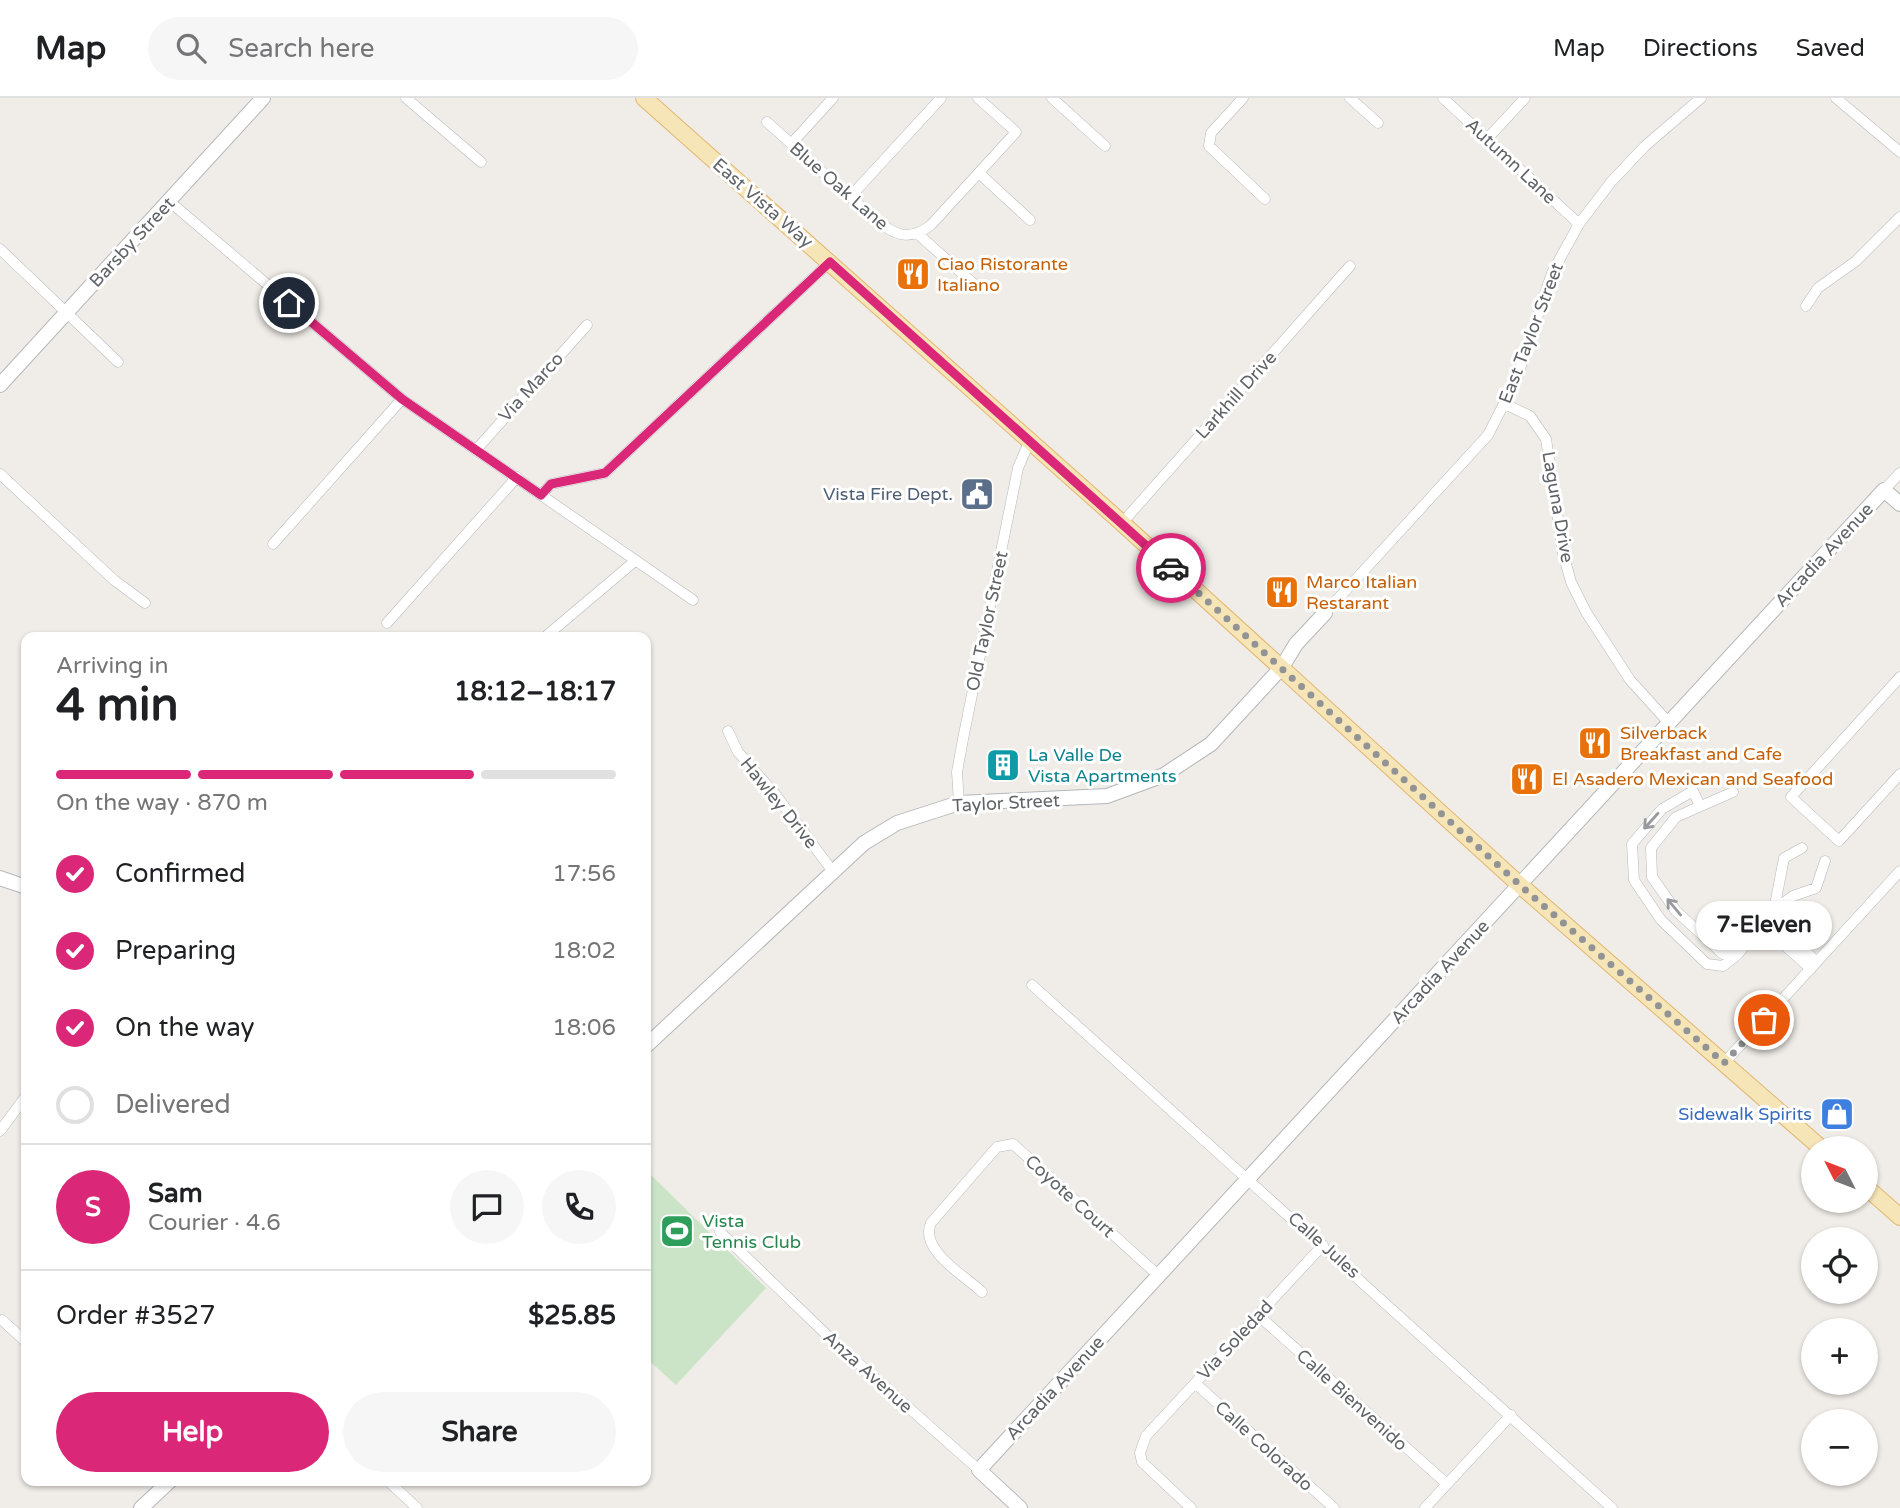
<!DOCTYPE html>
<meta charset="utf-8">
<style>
:root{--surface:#fff;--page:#f6f6f6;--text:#202124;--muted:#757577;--line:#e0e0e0;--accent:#db2777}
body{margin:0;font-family:"Varela Round",sans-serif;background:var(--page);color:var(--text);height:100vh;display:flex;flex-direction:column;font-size:26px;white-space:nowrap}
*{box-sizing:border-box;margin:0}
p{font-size:23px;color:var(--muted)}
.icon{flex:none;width:38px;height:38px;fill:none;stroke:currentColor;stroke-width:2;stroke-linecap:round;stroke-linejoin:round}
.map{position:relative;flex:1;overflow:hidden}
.details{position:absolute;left:21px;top:534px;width:630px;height:854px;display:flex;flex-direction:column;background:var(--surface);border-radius:14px;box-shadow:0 2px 5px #0004}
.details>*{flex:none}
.needle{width:46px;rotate:312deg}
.tools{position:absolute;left:1801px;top:1038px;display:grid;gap:14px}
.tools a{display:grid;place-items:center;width:77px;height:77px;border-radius:50%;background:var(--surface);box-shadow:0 2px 5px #0004;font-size:35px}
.pin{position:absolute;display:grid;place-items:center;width:60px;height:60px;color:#fff;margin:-30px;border:4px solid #fff;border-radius:50%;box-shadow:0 2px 7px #0007}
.courier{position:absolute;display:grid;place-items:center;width:70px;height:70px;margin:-35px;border:5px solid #db2777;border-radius:50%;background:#fff;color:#222;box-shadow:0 2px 9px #0007}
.bubble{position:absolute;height:49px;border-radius:24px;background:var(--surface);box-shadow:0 2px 5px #0004;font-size:23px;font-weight:700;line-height:49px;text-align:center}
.overview em{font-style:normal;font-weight:700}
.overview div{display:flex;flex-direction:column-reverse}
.overview{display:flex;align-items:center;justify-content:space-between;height:119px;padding:0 35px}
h1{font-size:46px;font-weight:700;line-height:52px}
.bar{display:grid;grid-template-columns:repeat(4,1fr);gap:10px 7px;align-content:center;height:84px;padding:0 35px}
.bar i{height:9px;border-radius:5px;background:var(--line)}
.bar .selected{background:var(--accent)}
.bar p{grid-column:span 4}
.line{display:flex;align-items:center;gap:18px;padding:0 35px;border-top:2px solid var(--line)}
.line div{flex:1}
.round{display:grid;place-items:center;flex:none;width:74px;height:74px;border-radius:37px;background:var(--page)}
ol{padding:0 35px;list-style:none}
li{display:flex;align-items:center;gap:21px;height:77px}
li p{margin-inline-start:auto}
li .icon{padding:7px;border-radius:50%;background:var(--accent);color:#fff;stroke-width:4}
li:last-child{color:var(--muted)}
li i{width:38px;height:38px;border:4px solid var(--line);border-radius:50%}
.button{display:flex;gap:14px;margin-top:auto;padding:14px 35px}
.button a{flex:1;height:80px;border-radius:42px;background:var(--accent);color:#fff;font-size:28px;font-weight:700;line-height:80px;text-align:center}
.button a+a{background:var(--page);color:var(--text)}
header{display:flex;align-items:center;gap:42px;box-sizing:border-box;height:98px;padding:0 35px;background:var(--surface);border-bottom:2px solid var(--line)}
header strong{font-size:33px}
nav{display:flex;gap:38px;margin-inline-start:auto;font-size:24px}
.search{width:490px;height:63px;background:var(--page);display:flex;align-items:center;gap:18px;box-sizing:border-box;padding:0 24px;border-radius:38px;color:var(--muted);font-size:26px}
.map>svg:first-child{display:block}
</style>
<header>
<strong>Map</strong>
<div class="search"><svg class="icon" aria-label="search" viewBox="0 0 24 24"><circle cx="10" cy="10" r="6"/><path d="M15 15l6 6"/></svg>Search here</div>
<nav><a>Map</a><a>Directions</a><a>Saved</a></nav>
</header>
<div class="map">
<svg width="1900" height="1410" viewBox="0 0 1900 1410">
<rect width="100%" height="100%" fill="#f0ede8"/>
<path fill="#cbe4c8" d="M646,1076H650L766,1190L676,1287L646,1260Z"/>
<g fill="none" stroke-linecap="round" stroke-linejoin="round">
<g stroke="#b5b8bb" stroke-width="11">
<path id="street" d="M406,0L481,64
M1052,0L1105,48
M1243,0L1211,35L1209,48L1265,101
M1350,0L1378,25
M1443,0L1579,126
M1836,0L1900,54
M767,24L877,123C896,138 910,143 931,127L1016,34L978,0
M1487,41L1525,0
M791,46L833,0
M979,75L1030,122
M850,99L941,0
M169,103L402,301L693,502
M919,137L974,186
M0,151L118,264
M1806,208L1818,190L1856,163L1900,119
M1505,306L1530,318L1546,341L1563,455L1571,484L1586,514L1630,582L1670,626
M476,352L587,227
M0,376L114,482L145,505
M1884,392L1900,375
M541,397L551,386L605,375L830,164
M1122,425L1350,168
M273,446L402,301
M1325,515L1488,337L1517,280L1552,175L1579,126L1611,84L1645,48L1701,0
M387,525L517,379
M545,539L635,463
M1900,579L1791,699L1839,743L1900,676
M728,633L738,654L775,696L834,775
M959,705L957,674L963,641L1018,370L1029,344
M1700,708L1693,693L1662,711L1632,746L1634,782L1661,822L1707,866L1723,868L1737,857L1723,856L1676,813L1652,779L1651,750L1676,719L1733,694
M1774,812L1793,798L1816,790L1825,763
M1768,820L1817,864
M1763,828L1811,871
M1737,857L1774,812L1784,760L1802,750
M1032,887L1612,1410
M1724,965L1900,773
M0,1033L26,998
M720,1134L830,1240L979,1372
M982,1194C964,1177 919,1152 931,1125L997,1049L1013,1046L1159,1178
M1258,1217L1447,1386
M2,1222L26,1244
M1195,1285L1334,1410
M387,1382L417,1410
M1191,1410L1142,1364L1140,1355L1146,1338L1323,1147
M1425,1410L1511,1317"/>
</g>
<g stroke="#b4b7bb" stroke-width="16">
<path id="secondary" d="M0,287L263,0
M0,780L26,789
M646,948L864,745L897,725L959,705L1107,698L1164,677L1211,646L1282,569L1296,546L1325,515
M141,1410L171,1382
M1020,1410L979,1372L1884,392L1900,406"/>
</g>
<g stroke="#e2b56f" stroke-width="18">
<path id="primary" d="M644,0L1122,425L1521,788L1821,1050
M1866,1089L1900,1119"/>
</g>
<use href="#street" stroke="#fff" stroke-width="10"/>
<use href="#secondary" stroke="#fff" stroke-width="14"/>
<use href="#primary" stroke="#f6e5b7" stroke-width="16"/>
</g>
<defs><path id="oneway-shaft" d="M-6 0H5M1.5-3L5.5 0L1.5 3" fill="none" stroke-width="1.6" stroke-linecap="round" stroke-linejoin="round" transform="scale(1.75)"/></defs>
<g stroke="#989a9c">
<use href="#oneway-shaft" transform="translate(1651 723) rotate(132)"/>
<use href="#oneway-shaft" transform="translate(1674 809) rotate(-130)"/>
</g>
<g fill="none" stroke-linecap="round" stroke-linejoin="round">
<path stroke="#929394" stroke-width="7" stroke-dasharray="0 12.6" d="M1171,470L1521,788L1724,965L1764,922"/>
<path stroke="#db2777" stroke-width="9" d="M289,205L402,301L541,397L551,386L605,375L830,164L1171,470"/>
</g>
<defs>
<g id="restaurant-square" transform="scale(1.75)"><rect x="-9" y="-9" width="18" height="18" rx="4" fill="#e8710a" stroke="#fff"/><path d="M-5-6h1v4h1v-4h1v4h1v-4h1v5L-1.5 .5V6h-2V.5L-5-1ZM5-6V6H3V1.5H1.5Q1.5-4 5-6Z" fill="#fff"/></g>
<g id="civic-square" transform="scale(1.75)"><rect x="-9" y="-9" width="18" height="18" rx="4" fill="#5c6f8a" stroke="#fff"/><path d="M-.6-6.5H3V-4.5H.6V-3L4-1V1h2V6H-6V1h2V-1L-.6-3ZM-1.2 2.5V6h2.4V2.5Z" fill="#fff"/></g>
<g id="building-square" transform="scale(1.75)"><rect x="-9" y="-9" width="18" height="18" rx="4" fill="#0f9aa8" stroke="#fff"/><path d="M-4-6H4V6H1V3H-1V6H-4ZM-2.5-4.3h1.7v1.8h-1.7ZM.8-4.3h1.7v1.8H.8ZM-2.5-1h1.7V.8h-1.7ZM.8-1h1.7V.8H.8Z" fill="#fff"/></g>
<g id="shop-square" transform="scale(1.75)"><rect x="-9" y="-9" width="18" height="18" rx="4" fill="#3f7fe0" stroke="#fff"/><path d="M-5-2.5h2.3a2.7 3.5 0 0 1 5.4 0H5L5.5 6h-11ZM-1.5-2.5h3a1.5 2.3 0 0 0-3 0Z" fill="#fff"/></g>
<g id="stadium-square" transform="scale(1.75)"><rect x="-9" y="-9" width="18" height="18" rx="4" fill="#2e9e5b" stroke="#fff"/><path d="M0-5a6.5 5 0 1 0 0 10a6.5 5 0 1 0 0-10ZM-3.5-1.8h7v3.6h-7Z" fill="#fff"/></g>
</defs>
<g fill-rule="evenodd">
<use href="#restaurant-square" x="913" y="176"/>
<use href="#civic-square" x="977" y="396"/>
<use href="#restaurant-square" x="1282" y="494"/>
<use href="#restaurant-square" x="1595" y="645"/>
<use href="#building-square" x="1003" y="667"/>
<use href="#restaurant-square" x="1527" y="681"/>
<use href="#shop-square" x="1837" y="1016"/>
<use href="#stadium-square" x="677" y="1133"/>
</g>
<g text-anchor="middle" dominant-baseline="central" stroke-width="6" stroke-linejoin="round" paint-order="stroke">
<g font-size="18" fill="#606367" stroke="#fff">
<text transform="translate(1511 63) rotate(43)">Autumn Lane</text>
<text transform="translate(839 88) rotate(41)">Blue Oak Lane</text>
<text transform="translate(763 105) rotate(41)">East Vista Way</text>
<text transform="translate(132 144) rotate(-47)">Barsby Street</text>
<text transform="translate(1531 235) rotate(-69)">East Taylor Street</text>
<text transform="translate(531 289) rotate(-48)">Via Marco</text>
<text transform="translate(1236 297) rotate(-48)">Larkhill Drive</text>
<text transform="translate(1558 409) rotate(80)">Laguna Drive</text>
<text transform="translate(1824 457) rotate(-47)">Arcadia Avenue</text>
<text transform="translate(987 523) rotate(-78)">Old Taylor Street</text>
<text transform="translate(779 705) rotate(51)">Hawley Drive</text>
<text transform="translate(1006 705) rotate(-3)">Taylor Street</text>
<text transform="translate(1440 874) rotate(-47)">Arcadia Avenue</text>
<text transform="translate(1070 1098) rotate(42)">Coyote Court</text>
<text transform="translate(1324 1147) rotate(42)">Calle Jules</text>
<text transform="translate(1235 1242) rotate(-47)">Via Soledad</text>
<text transform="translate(868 1274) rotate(42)">Anza Avenue</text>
<text transform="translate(1055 1290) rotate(-47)">Arcadia Avenue</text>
<text transform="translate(1352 1302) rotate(42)">Calle Bienvenido</text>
<text transform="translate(1264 1348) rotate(42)">Calle Colorado</text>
</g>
<g font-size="18" fill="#c56008" stroke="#fff" text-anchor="start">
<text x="937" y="166">Ciao Ristorante<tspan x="937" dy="21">Italiano</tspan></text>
<text x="1306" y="484">Marco Italian<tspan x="1306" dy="21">Restarant</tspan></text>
<text x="1620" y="635">Silverback<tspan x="1620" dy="21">Breakfast and Cafe</tspan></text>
<text x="1552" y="681">El Asadero Mexican and Seafood</text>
</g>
<g font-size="18" fill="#4e5e75" stroke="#fff" text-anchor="end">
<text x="953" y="396">Vista Fire Dept.</text>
</g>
<g font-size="18" fill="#0d838f" stroke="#fff" text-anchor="start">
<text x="1028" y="657">La Valle De<tspan x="1028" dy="21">Vista Apartments</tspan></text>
</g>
<g font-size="18" fill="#366cbe" stroke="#fff" text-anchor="end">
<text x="1812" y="1016">Sidewalk Spirits</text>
</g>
<g font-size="18" fill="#27864d" stroke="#fff" text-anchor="start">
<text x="702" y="1123">Vista<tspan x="702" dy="21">Tennis Club</tspan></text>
</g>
</g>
</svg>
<div class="tools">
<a><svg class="needle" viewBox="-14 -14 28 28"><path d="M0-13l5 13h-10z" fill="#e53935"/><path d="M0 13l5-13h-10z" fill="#757577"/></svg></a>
<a><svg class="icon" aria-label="locate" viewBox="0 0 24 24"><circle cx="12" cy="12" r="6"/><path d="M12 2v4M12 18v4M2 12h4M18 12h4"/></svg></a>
<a>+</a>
<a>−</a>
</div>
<div class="pin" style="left:1764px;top:922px;background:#ea580c"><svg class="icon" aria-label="bag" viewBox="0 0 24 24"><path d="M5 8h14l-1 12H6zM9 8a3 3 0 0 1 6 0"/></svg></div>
<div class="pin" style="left:289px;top:205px;background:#1f2937"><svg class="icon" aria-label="home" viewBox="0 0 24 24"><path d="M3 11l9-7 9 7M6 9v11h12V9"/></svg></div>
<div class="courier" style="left:1171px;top:470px"><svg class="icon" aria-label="car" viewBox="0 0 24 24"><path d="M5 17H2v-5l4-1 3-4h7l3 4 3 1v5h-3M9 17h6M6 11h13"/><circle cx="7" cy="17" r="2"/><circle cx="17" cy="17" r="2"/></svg></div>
<div class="bubble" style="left:1696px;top:803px;width:136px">7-Eleven</div>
<section class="details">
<div class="overview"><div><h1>4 min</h1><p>Arriving in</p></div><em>18:12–18:17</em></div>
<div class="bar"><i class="selected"></i><i class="selected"></i><i class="selected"></i><i></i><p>On the way · 870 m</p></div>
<ol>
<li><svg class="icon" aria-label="check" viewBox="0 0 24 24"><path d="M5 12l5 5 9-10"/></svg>Confirmed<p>17:56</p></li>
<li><svg class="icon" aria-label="check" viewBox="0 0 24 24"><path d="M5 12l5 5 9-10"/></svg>Preparing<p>18:02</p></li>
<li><svg class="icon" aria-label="check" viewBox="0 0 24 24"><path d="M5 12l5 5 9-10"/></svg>On the way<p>18:06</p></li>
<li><i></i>Delivered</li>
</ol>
<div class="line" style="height:126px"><b class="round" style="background:var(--accent);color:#fff">S</b><div><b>Sam</b><p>Courier · 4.6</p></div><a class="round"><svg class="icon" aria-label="chat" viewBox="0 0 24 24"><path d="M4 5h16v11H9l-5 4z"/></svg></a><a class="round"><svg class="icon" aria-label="phone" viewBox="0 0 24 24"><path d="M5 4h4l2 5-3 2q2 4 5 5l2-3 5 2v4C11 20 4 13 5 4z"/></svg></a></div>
<div class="line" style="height:91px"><div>Order #3527</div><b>$25.85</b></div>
<div class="button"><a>Help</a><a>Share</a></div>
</section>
</div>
